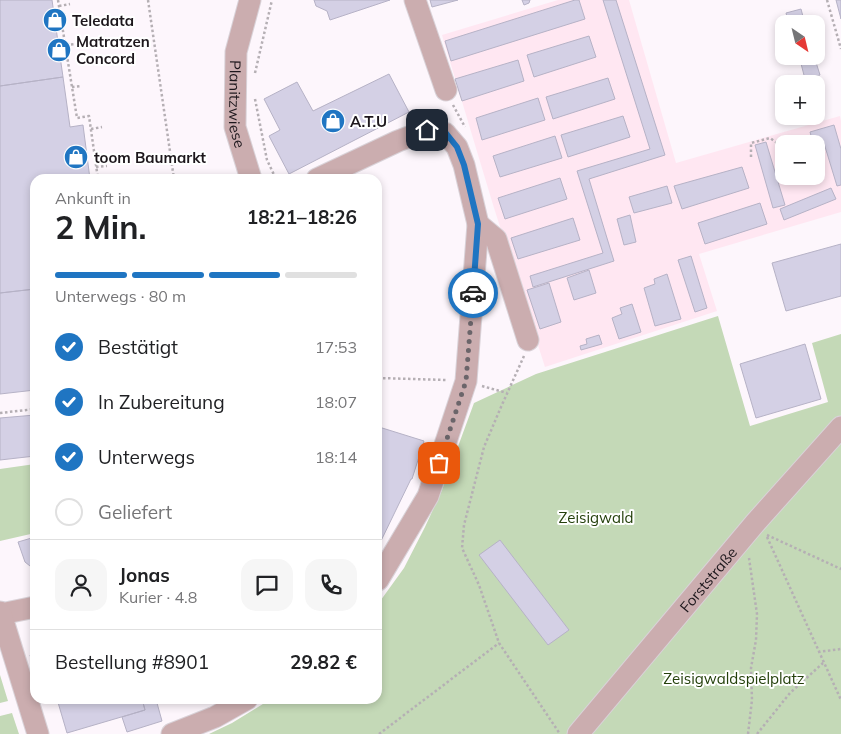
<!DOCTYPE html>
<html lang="de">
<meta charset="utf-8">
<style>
:root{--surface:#fff;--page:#f6f6f6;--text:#202124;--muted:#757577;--line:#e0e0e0;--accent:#1f75c2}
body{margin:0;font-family:Mulish,sans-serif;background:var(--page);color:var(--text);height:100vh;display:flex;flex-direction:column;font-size:19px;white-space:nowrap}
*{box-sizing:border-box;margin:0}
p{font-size:16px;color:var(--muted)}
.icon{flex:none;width:28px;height:28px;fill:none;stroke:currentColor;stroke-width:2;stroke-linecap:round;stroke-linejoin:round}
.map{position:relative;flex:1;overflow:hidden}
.details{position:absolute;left:30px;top:174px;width:352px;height:530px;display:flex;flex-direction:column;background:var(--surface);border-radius:15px;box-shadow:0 2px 8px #0003}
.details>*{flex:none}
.needle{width:32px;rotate:145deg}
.tools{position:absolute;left:775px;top:15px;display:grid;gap:10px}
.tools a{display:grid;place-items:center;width:50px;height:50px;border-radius:10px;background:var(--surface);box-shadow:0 2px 8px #0003;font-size:25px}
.pin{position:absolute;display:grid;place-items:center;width:42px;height:42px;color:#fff;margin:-21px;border-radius:10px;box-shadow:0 2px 8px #0006}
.courier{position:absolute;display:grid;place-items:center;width:50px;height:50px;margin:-25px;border:4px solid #1f75c2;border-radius:50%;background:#fff;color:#222;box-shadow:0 1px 6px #0007}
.overview em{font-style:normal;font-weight:700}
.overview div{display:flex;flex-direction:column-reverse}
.overview{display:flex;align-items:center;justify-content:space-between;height:85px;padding:0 25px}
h1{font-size:32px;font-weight:700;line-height:38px}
.bar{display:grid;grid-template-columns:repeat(4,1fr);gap:8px 5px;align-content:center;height:60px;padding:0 25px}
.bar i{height:6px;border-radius:4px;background:var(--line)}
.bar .selected{background:var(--accent)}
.bar p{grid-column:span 4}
.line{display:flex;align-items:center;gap:12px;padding:0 25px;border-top:1px solid var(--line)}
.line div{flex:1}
.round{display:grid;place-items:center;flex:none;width:52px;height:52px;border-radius:15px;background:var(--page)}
ol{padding:0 25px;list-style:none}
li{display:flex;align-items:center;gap:15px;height:55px}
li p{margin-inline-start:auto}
li .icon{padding:5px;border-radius:50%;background:var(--accent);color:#fff;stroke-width:4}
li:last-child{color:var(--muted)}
li i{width:28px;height:28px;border:2px solid var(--line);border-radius:50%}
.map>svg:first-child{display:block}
</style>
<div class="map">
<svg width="841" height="734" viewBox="0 0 841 734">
<rect width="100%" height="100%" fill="#fdf6fc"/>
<path fill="#ffe7f2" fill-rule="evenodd" d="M558,0H629L676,163L840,116L841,121V212L699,254L717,311L545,367L494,208L442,35ZM784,144H816V176H784Z"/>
<path fill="#c4d9b7" d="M718,316L750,426L828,402L812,343L841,334V734H209L232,723L271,699H378V604L404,568L425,527L442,490L474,403L536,374Z
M35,464V533L0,541V469Z
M0,675L8,701L0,703Z
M12,713L19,734H0V716Z"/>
<path fill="#d4d0e5" stroke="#b6b2c6" d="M0,0H52L63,77L0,86Z
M314,0H390L330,20L327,11L316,6Z
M430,0H458L432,7Z
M522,0H530L529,3L524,5Z
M575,0H579L585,19L451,61L445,41Z
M603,0H616L665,155L589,179L614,261L533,287L530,276L603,253L577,171L650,149Z
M836,0H841V19Z
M801,9L805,24H789L786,13Z
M589,36L596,57L534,77L527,55Z
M799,56H814L820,75L805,79Z
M518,60L524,81L462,101L455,79Z
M389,74L409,112L289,174L269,136L280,130L264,99L297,82L313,111Z
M63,77L70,127L83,125L90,179H35V289L0,293V86Z
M608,78L615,99L553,119L546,97Z
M538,98L545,120L482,140L476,118Z
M623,116L630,137L568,157L561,135Z
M834,125L841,149V185L837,186L823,140L813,143L810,132Z
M555,136L562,158L500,177L493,156Z
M766,142L785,205L773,208L755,145Z
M742,167L749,188L682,209L674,186Z
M560,178L567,199L505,219L498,198Z
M667,186L672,203L634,213L629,197Z
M831,188L836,199L784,220L780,209Z
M760,203L767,224L705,244L698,223Z
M630,215L636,242L624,245L617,219Z
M573,218L580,240L518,259L511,238Z
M841,244V296L786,311L772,263Z
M691,256L707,308L695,312L678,260Z
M589,270L596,293L574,300L567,278Z
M667,274L681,319L655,326L644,288L655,284L654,279Z
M549,283L561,322L540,329L527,290Z
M35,289V390L0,394V293Z
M632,304L641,332L619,339L612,318L622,314L620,308Z
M599,335L602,344L581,350L580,346L587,344L586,339Z
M805,344L821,399L756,418L740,364Z
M35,415V456L0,460V418Z
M379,427L424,441L412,479H411L378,547V476L381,470L378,469V432Z
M35,537V570L25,562L18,542Z
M500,540L569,630L548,645L479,555Z
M35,654V672L30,655Z
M57,699H142L145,710L67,733Z
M142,699H155L154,702L157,703L162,721L127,732L122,717L145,710Z"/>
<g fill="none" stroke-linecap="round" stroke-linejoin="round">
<g stroke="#d9d2d8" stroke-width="23">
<g id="minor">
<path id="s1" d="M250,0L236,52L235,127L251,179"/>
<path d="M415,0L446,90"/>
<path d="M317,179L398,141L427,130L445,133L457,147L464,165L478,224L466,381L428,496L378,580"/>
<path d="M478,224L496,239L528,340"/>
<path d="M0,612L1,614L35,607"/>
<path d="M1,614L38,734"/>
<path d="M172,734L215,717L247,699"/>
<path id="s2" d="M578,734L756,522L841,427"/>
</g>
</g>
<path stroke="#b5afb4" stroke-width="2.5" stroke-dasharray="2.5 2.5" stroke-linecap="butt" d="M58,0L77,118L89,116L98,179
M148,0L174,179
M827,0L841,49
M59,6L70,4
M66,45L76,44
M255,73L272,0
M72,87L81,86
M255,99L267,160L276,179
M453,105L465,127
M91,129L102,127
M751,157V143L770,138L784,148
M96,167L107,166
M524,356L501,407L484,447L464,525L462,548L479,585L499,643L560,734
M378,378L447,380
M482,386L507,393
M0,413L35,409
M767,535L841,569
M767,537L841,700
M818,652L841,649
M379,734L499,643
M748,734L752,700L751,668L756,640L757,614L749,558
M757,734L790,693L823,663"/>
<use href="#minor" stroke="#cbadaf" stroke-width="21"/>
</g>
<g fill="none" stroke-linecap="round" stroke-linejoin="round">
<path stroke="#6b656a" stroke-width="5" stroke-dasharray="0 9" d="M439,463L466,381L473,293"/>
<path stroke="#1f75c2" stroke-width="6" d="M427,130L445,132L457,147L464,165L478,224L473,293"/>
</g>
<defs>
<g id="shop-disc" transform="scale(1.25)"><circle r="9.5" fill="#1f75c2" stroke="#fff"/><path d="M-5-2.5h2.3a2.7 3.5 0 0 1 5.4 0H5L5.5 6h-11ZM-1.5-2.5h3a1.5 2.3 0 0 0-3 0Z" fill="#fff"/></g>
</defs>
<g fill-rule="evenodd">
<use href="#shop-disc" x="55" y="20"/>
<use href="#shop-disc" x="59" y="50"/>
<use href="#shop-disc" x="333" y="121"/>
<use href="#shop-disc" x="76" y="157"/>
</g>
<g text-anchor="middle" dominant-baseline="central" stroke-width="4" stroke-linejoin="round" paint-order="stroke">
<g font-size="15" font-weight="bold" fill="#1d171c" stroke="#fff" text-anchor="start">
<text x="72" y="20">Teledata</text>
<text x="76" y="41">Matratzen<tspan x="76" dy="17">Concord</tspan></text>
<text x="350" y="121">A.T.U</text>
<text x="94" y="157">toom Baumarkt</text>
</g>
<g font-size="15" fill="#1d171c" stroke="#fff">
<text stroke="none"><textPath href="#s1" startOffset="106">Planitzwiese</textPath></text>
<text stroke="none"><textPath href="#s2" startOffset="202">Forststraße</textPath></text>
</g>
<g font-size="15" fill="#24400b" stroke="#fff">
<text x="596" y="517">Zeisigwald</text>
<text x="734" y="678">Zeisigwaldspielplatz</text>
</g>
</g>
</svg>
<div class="tools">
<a><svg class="needle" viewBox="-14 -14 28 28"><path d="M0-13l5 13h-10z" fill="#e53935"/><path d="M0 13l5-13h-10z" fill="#757577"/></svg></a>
<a>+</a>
<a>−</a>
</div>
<div class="pin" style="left:439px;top:463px;background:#ea580c"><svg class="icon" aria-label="bag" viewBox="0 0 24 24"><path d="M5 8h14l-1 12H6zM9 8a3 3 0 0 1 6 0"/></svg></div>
<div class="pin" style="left:427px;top:130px;background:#1f2937"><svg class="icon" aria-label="home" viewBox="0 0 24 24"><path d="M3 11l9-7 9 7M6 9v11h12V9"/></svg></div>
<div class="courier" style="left:473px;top:293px"><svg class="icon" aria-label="car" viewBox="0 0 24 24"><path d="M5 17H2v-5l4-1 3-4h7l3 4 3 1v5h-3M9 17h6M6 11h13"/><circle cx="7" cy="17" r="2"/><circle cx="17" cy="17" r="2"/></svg></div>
<section class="details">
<div class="overview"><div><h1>2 Min.</h1><p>Ankunft in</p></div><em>18:21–18:26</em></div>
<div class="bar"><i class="selected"></i><i class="selected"></i><i class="selected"></i><i></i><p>Unterwegs · 80 m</p></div>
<ol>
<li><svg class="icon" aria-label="check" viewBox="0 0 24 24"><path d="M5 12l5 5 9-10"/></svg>Bestätigt<p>17:53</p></li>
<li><svg class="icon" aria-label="check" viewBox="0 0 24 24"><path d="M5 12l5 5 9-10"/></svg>In Zubereitung<p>18:07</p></li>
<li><svg class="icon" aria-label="check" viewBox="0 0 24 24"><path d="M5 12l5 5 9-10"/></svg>Unterwegs<p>18:14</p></li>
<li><i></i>Geliefert</li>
</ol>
<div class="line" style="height:90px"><a class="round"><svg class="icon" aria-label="person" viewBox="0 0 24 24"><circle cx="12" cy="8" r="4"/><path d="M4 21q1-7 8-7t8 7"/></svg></a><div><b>Jonas</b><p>Kurier · 4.8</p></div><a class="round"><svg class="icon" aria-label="chat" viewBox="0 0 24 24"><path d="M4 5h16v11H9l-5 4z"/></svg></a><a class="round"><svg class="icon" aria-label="phone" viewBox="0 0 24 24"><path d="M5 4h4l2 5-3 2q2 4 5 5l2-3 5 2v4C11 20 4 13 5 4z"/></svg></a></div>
<div class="line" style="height:65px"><div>Bestellung #8901</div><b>29.82 €</b></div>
</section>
</div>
